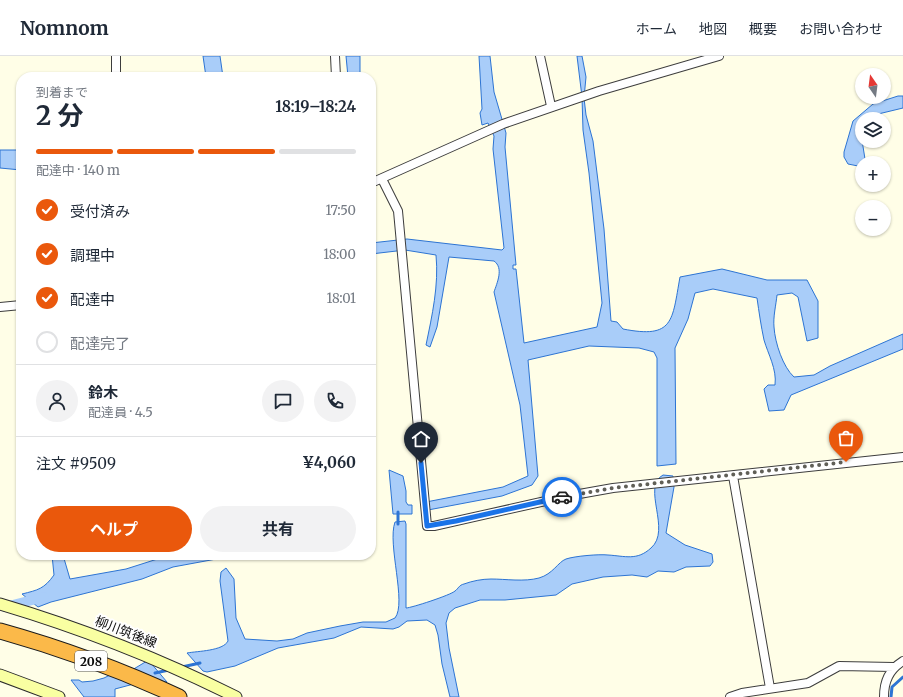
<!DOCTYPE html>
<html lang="ja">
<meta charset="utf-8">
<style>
:root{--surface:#fff;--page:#f2f2f3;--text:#1f2937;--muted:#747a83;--line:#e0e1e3;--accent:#ea580c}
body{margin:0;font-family:Merriweather,"Noto Sans JP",serif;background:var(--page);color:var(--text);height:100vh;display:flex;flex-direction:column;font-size:15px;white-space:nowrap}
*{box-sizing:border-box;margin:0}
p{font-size:13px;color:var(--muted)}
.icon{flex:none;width:22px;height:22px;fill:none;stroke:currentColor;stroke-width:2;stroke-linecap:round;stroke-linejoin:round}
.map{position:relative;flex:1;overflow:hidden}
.details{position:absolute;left:16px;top:16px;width:360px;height:488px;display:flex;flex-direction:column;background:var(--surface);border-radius:16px;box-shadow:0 1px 3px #0004}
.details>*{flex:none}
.needle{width:26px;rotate:346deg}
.tools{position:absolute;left:855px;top:12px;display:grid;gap:8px}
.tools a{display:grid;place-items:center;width:36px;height:36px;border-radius:50%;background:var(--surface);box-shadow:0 1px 3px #0004;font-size:20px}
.pin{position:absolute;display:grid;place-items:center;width:34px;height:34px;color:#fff;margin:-41px -17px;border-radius:50% 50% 50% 0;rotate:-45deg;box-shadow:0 0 4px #0007}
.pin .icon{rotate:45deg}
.courier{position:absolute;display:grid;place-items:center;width:40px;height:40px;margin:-20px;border:3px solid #1a73e8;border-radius:50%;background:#fff;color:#222;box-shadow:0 1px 5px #0007}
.overview em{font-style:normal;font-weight:700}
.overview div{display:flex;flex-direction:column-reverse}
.overview{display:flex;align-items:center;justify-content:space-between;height:68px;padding:0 20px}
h1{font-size:26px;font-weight:700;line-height:30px}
.bar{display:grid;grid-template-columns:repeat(4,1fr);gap:6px 4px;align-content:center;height:48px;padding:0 20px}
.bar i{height:5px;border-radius:3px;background:var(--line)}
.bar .current{background:var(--accent)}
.bar p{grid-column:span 4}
.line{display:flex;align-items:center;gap:10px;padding:0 20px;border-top:1px solid var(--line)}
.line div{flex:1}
.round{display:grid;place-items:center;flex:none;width:42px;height:42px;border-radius:21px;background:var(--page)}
ol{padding:0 20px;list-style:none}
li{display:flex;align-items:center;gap:12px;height:44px}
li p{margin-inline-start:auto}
li .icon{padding:4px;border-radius:50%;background:var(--accent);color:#fff;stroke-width:4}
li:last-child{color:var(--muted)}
li i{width:22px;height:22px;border:2px solid var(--line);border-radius:50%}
.cta{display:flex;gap:8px;margin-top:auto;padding:8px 20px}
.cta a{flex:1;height:46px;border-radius:24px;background:var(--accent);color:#fff;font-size:16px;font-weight:700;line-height:46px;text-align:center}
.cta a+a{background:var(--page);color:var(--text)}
header{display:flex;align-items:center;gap:24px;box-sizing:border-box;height:56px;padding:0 20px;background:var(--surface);border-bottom:1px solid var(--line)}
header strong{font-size:19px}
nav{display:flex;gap:22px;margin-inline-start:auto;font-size:14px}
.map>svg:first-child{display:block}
</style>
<header>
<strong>Nomnom</strong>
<nav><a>ホーム</a><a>地図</a><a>概要</a><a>お問い合わせ</a></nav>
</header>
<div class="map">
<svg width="903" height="641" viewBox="0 0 903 641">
<rect width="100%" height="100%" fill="#fffee7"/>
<path fill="#a9cdf9" stroke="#2d74d3" d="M203,0H220L223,21H206Z
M346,0H360V21H348Z
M479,0H490L494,36L506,77L505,91L516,209H513V213H516L524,287L597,271L602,247L589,117L583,74L582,41L577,0H582L586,21L584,42L586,59L593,85L604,173L611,265L617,266L623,273C674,283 672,265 680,221L722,213L767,224H807L818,245V282L807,285L798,241L792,237L777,239C776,249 773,261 774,271C775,287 783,311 794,321L814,319L830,310L903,278V293L791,339L784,354L769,355L764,333L768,329H775C777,313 768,298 764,284C761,270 759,256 757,242L713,233L695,237L688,263L675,292L676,408L657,410V302L654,296L639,292L589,290L528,304L538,420L532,429L502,440L428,454L426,446L503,431L528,420L520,349L494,236C497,227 504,212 494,205L449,201L437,271L430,291L426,289C432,260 439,229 436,199L405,194L371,198V187L407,183L502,194L504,192L493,93L494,80L488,67L482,69L480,57L482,53Z
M898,40H903V52L874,59L869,63H862L861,78L865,103L858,110L848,108L844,101V96L853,65L873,48Z
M0,94H21V114L0,112Z
M389,414L403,420L406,435V446L408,449H412V458H393Z
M663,419L673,420L674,431L666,477L685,489L712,498L713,506L710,510L686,511L674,516L658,515L647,521L632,519L603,521L572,528L556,539L505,544H480L455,552L449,557L446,567L449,592L459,641H450L442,608L438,579L435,569L427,564L407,565L399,571L393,573L361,571L334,582L278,592L235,610L207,616L203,615L187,597C198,595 223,595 228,585L220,525L221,516L226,512L234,523L236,562L245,583L277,585L293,583L307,577L340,570L363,566H386L395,562C407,547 387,488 395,466L405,465L406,468V552C411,552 451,539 455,535C458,533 459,529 464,528C472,525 482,523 491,523C506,523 524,526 539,522C553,518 558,506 566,503C575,500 599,498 608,499C625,500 637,505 651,492C672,474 641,431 663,419Z
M52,499H63L70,523L126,513L170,499H238L173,511L142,523L51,546L38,551L22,538C38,534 44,533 54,519Z
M147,605L150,606L167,626L145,625L115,633V641H84L71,624H79L82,626L93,625L104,622L114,617L132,614Z"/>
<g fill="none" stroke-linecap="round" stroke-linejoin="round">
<path stroke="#2d74d3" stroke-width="3" d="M398,456V468
M182,611L200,607
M155,617L169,614
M891,641L892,631L903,621"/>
<path stroke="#a9cdf9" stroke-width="10" d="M5,551L44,541"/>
<g stroke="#3d3d3d" stroke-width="10">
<path id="street" d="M116,0V21
M335,0L336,21
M540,0L551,50
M382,123L398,155L427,470H434L568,440L613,432L903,401
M371,127L503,68L599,35L719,0
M0,251L21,249
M733,420L770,632
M730,641L742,637L808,627L839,610L894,611
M884,641C884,625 889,614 903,605"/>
</g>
<g stroke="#2c2c2c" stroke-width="13">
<path id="secondary" d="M0,548C84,573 158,602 236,641
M0,619L59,641"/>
</g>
<g stroke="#1b1b1b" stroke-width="17">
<path id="highway" d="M0,575C61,592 121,614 179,641"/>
</g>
<use href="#street" stroke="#fff" stroke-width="8"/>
<use href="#secondary" stroke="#f9ffa2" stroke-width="11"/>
<use href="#highway" stroke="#fbb949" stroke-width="15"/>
</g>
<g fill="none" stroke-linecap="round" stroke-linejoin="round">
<path stroke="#605f57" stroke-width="4" stroke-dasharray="0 7.2" d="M562,441L613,432L846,406"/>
<path stroke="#1a73e8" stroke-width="5" d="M421,407L427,470L456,465L562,441"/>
</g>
<g text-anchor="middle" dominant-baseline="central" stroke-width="4" stroke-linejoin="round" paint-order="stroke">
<rect fill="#fff" stroke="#545454" stroke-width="1" x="75" y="595" width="32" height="20" rx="3"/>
<g font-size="12" font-weight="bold" fill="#0a0a0a">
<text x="91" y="605">208</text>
</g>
<g font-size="13" fill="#0a0a0a" stroke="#fff">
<text transform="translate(126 576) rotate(21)">柳川筑後線</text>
</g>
</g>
</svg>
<div class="tools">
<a><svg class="needle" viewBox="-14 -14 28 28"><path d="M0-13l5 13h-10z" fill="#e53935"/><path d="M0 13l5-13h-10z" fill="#747a83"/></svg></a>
<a><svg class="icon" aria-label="layers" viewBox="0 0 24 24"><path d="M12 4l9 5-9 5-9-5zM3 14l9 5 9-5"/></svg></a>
<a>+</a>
<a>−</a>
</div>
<div class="pin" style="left:846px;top:406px;background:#ea580c"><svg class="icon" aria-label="bag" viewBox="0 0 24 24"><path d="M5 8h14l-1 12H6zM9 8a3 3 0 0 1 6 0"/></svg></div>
<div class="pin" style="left:421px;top:407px;background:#1f2937"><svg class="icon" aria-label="home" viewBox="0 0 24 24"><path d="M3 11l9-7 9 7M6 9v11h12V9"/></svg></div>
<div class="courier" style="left:562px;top:441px"><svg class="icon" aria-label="car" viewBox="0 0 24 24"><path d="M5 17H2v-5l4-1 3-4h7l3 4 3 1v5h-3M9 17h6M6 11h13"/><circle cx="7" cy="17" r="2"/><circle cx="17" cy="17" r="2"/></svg></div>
<section class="details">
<div class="overview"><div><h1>2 分</h1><p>到着まで</p></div><em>18:19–18:24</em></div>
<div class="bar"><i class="current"></i><i class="current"></i><i class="current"></i><i></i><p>配達中 · 140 m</p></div>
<ol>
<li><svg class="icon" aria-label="check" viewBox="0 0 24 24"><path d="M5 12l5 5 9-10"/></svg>受付済み<p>17:50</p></li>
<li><svg class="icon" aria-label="check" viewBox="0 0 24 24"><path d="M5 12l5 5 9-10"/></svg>調理中<p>18:00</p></li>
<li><svg class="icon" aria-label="check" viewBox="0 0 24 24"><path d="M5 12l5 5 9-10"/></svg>配達中<p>18:01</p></li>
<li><i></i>配達完了</li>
</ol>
<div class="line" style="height:72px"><a class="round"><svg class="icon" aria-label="person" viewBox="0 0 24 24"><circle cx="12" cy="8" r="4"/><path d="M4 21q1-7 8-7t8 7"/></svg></a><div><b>鈴木</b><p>配達員 · 4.5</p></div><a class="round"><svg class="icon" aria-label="chat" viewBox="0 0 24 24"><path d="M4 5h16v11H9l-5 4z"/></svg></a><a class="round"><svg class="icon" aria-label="phone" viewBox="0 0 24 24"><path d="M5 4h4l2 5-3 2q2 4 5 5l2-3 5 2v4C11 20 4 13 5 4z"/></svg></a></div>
<div class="line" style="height:52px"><div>注文 #9509</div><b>¥4,060</b></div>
<div class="cta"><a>ヘルプ</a><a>共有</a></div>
</section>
</div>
